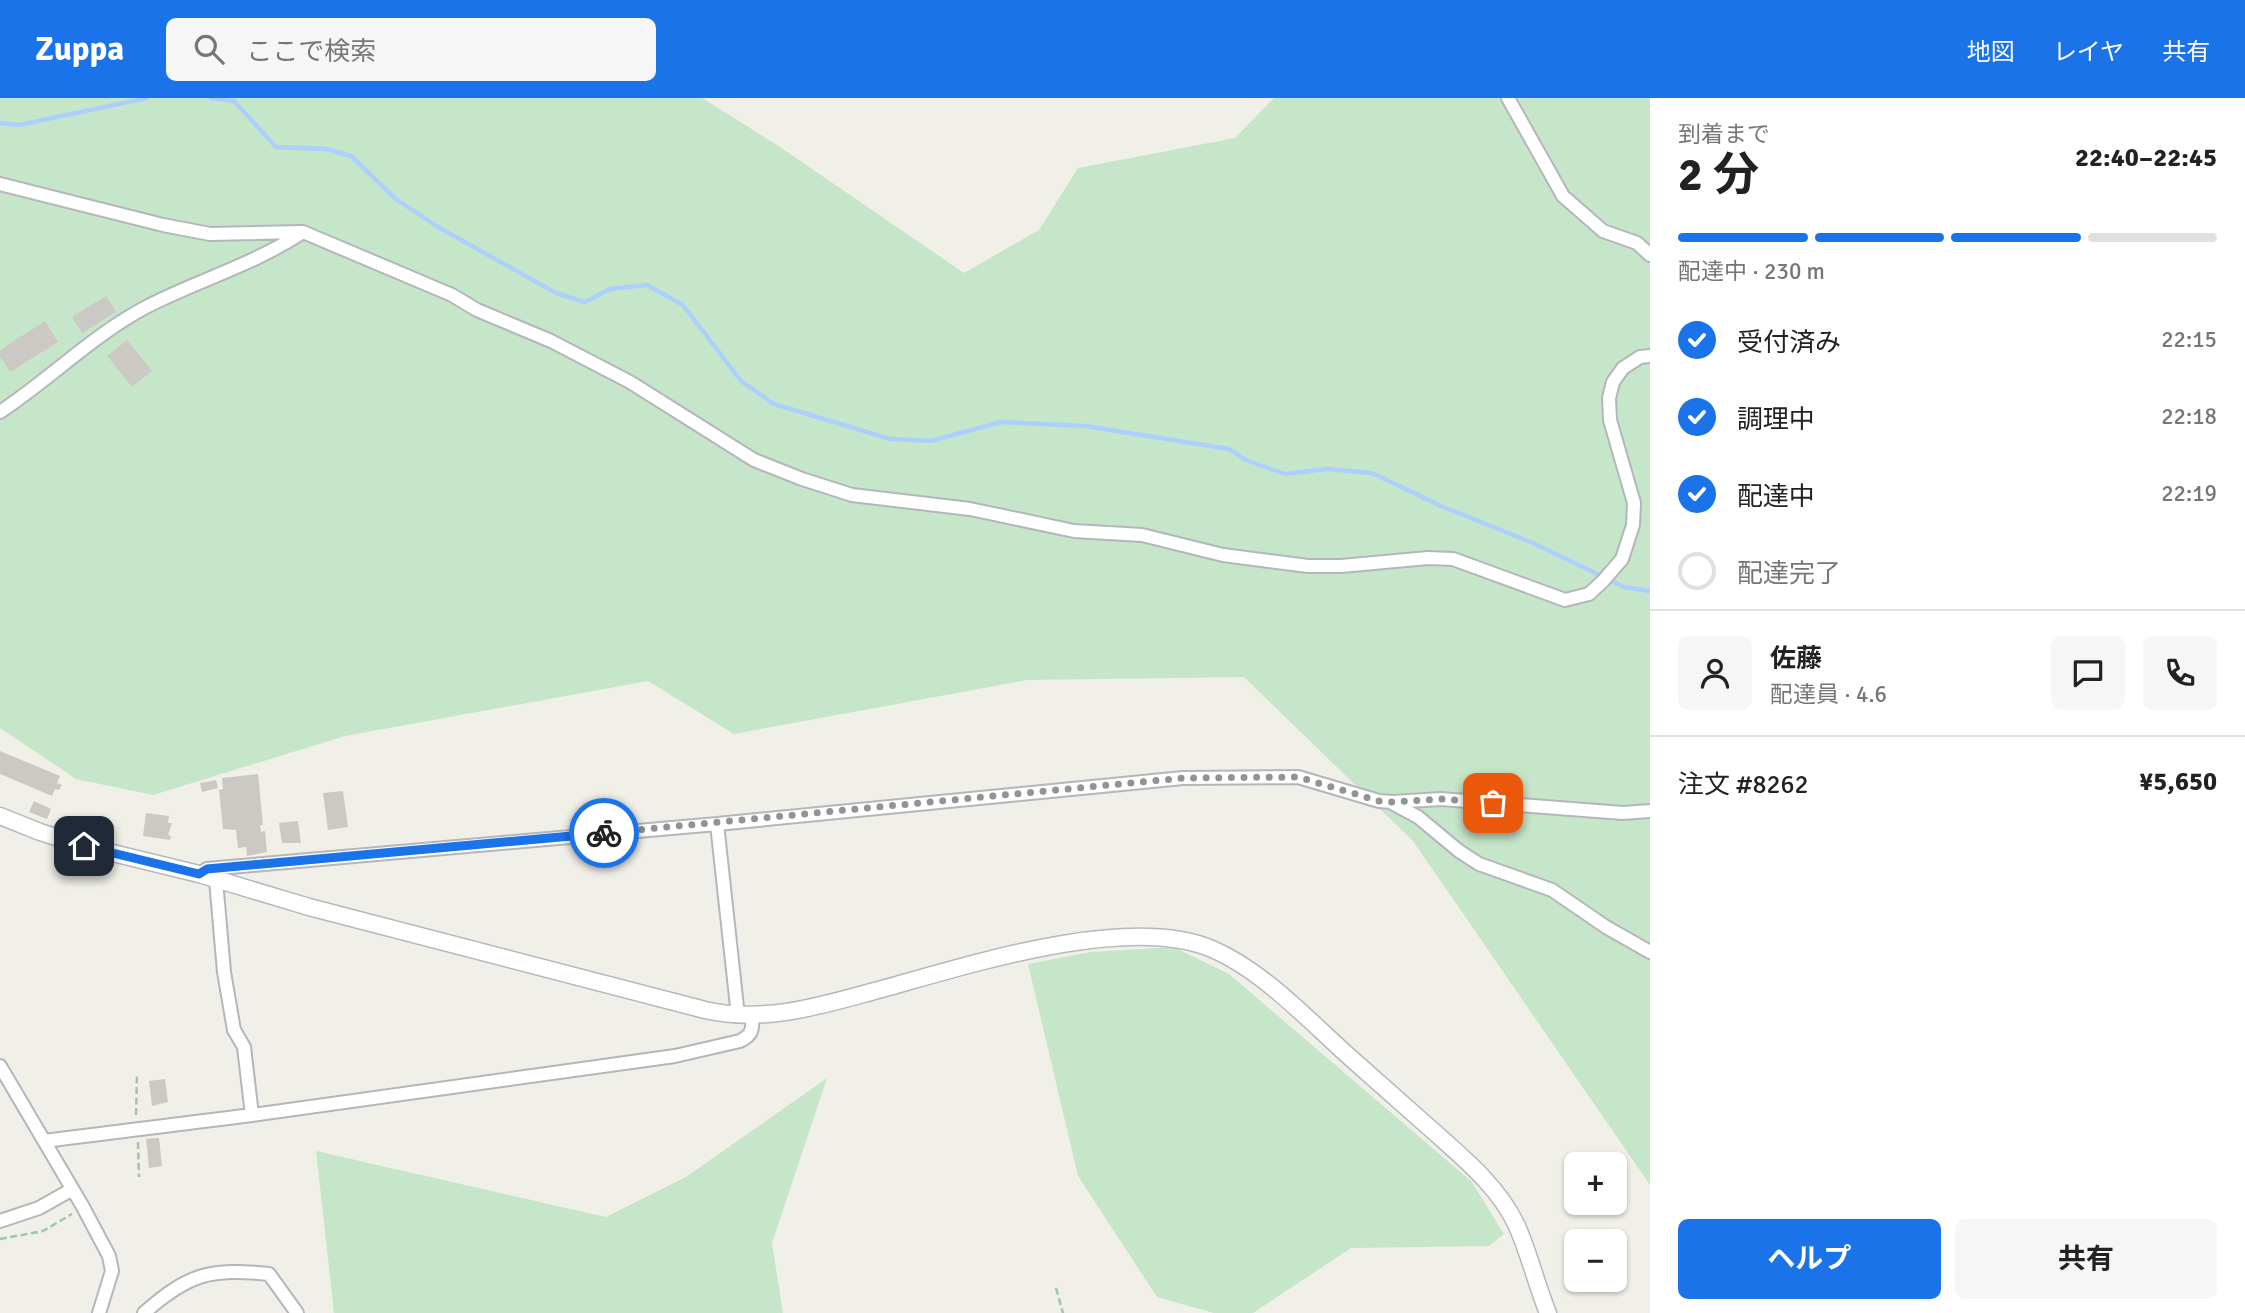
<!DOCTYPE html>
<html lang="ja">
<meta charset="utf-8">
<style>
:root{--surface:#fff;--page:#f6f6f6;--text:#222;--muted:#767676;--line:#e0e0e0;--accent:#1a73e8}
body{margin:0;font-family:Signika,"Noto Sans JP",sans-serif;background:var(--page);color:var(--text);height:100vh;display:flex;flex-direction:column;font-size:26px;white-space:nowrap}
*{box-sizing:border-box;margin:0}
p{font-size:23px;color:var(--muted)}
.icon{flex:none;width:38px;height:38px;fill:none;stroke:currentColor;stroke-width:2;stroke-linecap:round;stroke-linejoin:round}
.map{position:relative;flex:1;overflow:hidden}
.panel{display:flex;flex-direction:column;background:var(--surface);width:595px}
.panel>*{flex:none}
.buttons{position:absolute;left:1564px;top:1054px;display:grid;gap:14px}
.buttons a{display:grid;place-items:center;width:63px;height:63px;border-radius:10px;background:var(--surface);box-shadow:0 2px 5px #0004;font-size:35px}
.pin{position:absolute;display:grid;place-items:center;width:60px;height:60px;color:#fff;margin:-30px;border-radius:14px;box-shadow:0 4px 10px #0006}
.courier{position:absolute;display:grid;place-items:center;width:70px;height:70px;margin:-35px;border:5px solid #1a73e8;border-radius:50%;background:#fff;color:#222;box-shadow:0 2px 9px #0007}
.summary em{font-style:normal;font-weight:700}
.summary div{display:flex;flex-direction:column-reverse}
.summary{display:flex;align-items:center;justify-content:space-between;height:119px;padding:0 28px}
h1{font-size:46px;font-weight:700;line-height:52px}
.bar{display:grid;grid-template-columns:repeat(4,1fr);gap:10px 7px;align-content:center;height:84px;padding:0 28px}
.bar i{height:9px;border-radius:5px;background:var(--line)}
.bar .on{background:var(--accent)}
.bar p{grid-column:span 4}
.line{display:flex;align-items:center;gap:18px;padding:0 28px;border-top:2px solid var(--line)}
.line div{flex:1}
.round{display:grid;place-items:center;flex:none;width:74px;height:74px;border-radius:10px;background:var(--page)}
ol{padding:0 28px;list-style:none}
li{display:flex;align-items:center;gap:21px;height:77px}
li p{margin-inline-start:auto}
li .icon{padding:7px;border-radius:50%;background:var(--accent);color:#fff;stroke-width:4}
li:last-child{color:var(--muted)}
li i{width:38px;height:38px;border:4px solid var(--line);border-radius:50%}
.cta{display:flex;gap:14px;margin-top:auto;padding:14px 28px}
.cta a{flex:1;height:80px;border-radius:10px;background:var(--accent);color:#fff;font-size:28px;font-weight:700;line-height:80px;text-align:center}
.cta a+a{background:var(--page);color:var(--text)}
header{display:flex;align-items:center;gap:42px;box-sizing:border-box;height:98px;padding:0 35px;background:var(--accent);color:#fff}
header strong{font-size:33px}
nav{display:flex;gap:38px;margin-inline-start:auto;font-size:24px}
.search{width:490px;height:63px;background:var(--page);display:flex;align-items:center;gap:18px;box-sizing:border-box;padding:0 24px;border-radius:10px;color:var(--muted);font-size:26px}
main{display:flex;flex:1;min-height:0}
.map>svg:first-child{display:block}
</style>
<header>
<strong>Zuppa</strong>
<div class="search"><svg class="icon" aria-label="search" viewBox="0 0 24 24"><circle cx="10" cy="10" r="6"/><path d="M15 15l6 6"/></svg>ここで検索</div>
<nav><a>地図</a><a>レイヤ</a><a>共有</a></nav>
</header>
<main>
<div class="map">
<svg width="1650" height="1215" viewBox="0 0 1650 1215">
<rect width="100%" height="100%" fill="#f0efe8"/>
<path fill="#c6e6c9" d="M0,0H702L777,47L964,175L1039,132L1078,70L1235,40L1274,0H1650V1087L1413,743L1244,579L1027,582L734,636L648,583L345,638L153,697L76,681L0,630Z
M1173,849L1229,876L1471,1083L1504,1136L1489,1148L1351,1150L1253,1215H1214L1157,1199L1078,1078L1028,866L1091,854Z
M827,980L772,1145L783,1215H334L316,1053L606,1119L686,1079Z"/>
<g fill="none" stroke-linecap="round" stroke-linejoin="round">
<path stroke="#acd0fb" stroke-width="4.5" d="M211,0L234,3L276,49L326,51L351,58L396,101L438,129L556,195L585,204L610,191L647,187L683,207L741,283L774,306L890,341L931,343L1001,324L1085,328L1229,351L1246,362L1285,376L1327,371L1372,375L1441,408L1533,445L1624,489L1650,493
M0,25L19,27L147,0"/>
</g>
<path fill="#ccc9c4" d="M106,198L116,214L82,235L72,219Z
M45,223L58,244L10,274L0,258V252Z
M127,242L152,273L132,289L107,258Z
M0,653L60,678L57,685L62,687L59,692L55,691L52,698L0,676Z
M258,676L263,727H260L261,734L265,733L267,754L247,758L246,749L238,750L236,732L223,731L219,692L223,691L222,680Z
M216,682L218,690L202,694L200,685Z
M343,693L348,729L328,732L323,695Z
M34,703L51,711L47,721L29,714Z
M146,715L169,718L168,725H172L168,737L171,738L170,742L143,738Z
M298,723L301,745H282L279,725Z
M165,981L168,1004L152,1008L149,983Z
M159,1040L162,1068L149,1070L146,1041Z"/>
<g fill="none" stroke-linecap="round" stroke-linejoin="round">
<g stroke="#b5b6bb" stroke-width="16">
<path id="street" d="M1508,0L1563,98L1603,133L1637,145L1650,157
M0,86L163,127L210,136L303,134L452,197L477,212L551,243L630,284L754,362L802,381L852,397L970,411L1074,433L1142,437L1223,457L1308,468H1341L1428,460L1453,461L1565,502L1589,496L1603,483L1622,461L1633,427L1634,405L1610,322L1609,300L1613,284L1623,270L1640,259L1650,258
M0,314C50,281 94,236 148,208C199,182 255,166 303,134
M1392,705L1418,719L1459,753L1479,766L1552,792L1606,829L1650,854
M717,726L738,918
M199,776L207,771L717,726L1183,680L1298,679L1379,703L1392,704L1441,701L1623,715L1650,713
M216,782L224,874L234,932L244,949L252,1017
M0,968L83,1109L109,1158L112,1173L99,1215
M44,1043L252,1017L675,958L740,943C752,937 753,932 752,918
M0,1123L39,1110L71,1092
M144,1215C189,1175 211,1170 269,1176L297,1215"/>
</g>
<g stroke="#b6b8be" stroke-width="19">
<path id="secondary" d="M0,718L40,734L84,748L199,776L309,809L705,912C763,925 816,909 871,894C960,870 1126,814 1212,851C1264,873 1311,925 1353,962C1379,985 1405,1008 1432,1032C1462,1059 1498,1088 1516,1126C1529,1154 1536,1186 1548,1215"/>
</g>
<path stroke="#9fc6ae" stroke-width="2.5" stroke-dasharray="7 3.5" stroke-linecap="butt" d="M136,1017L137,975
M138,1044L139,1079
M0,1141L43,1133L72,1116
M1056,1190L1063,1215"/>
<use href="#street" stroke="#fff" stroke-width="12"/>
<use href="#secondary" stroke="#fff" stroke-width="16"/>
</g>
<g fill="none" stroke-linecap="round" stroke-linejoin="round">
<path stroke="#929394" stroke-width="7" stroke-dasharray="0 12.6" d="M604,735L1183,680L1298,679L1379,703L1392,704L1441,701L1493,705"/>
<path stroke="#1a73e8" stroke-width="9" d="M84,748L199,776L207,771L604,735"/>
</g>
</svg>
<div class="buttons">
<a>+</a>
<a>−</a>
</div>
<div class="pin" style="left:1493px;top:705px;background:#ea580c"><svg class="icon" aria-label="bag" viewBox="0 0 24 24"><path d="M5 8h14l-1 12H6zM9 8a3 3 0 0 1 6 0"/></svg></div>
<div class="pin" style="left:84px;top:748px;background:#1f2937"><svg class="icon" aria-label="home" viewBox="0 0 24 24"><path d="M3 11l9-7 9 7M6 9v11h12V9"/></svg></div>
<div class="courier" style="left:604px;top:735px"><svg class="icon" aria-label="bike" viewBox="0 0 24 24"><circle cx="6" cy="16" r="4"/><circle cx="18" cy="16" r="4"/><path d="M6 16l4-8h5l3 8M10 8l3 8H6M13 5h3"/></svg></div>
</div>
<section class="panel">
<div class="summary"><div><h1>2 分</h1><p>到着まで</p></div><em>22:40–22:45</em></div>
<div class="bar"><i class="on"></i><i class="on"></i><i class="on"></i><i></i><p>配達中 · 230 m</p></div>
<ol>
<li><svg class="icon" aria-label="check" viewBox="0 0 24 24"><path d="M5 12l5 5 9-10"/></svg>受付済み<p>22:15</p></li>
<li><svg class="icon" aria-label="check" viewBox="0 0 24 24"><path d="M5 12l5 5 9-10"/></svg>調理中<p>22:18</p></li>
<li><svg class="icon" aria-label="check" viewBox="0 0 24 24"><path d="M5 12l5 5 9-10"/></svg>配達中<p>22:19</p></li>
<li><i></i>配達完了</li>
</ol>
<div class="line" style="height:126px"><a class="round"><svg class="icon" aria-label="person" viewBox="0 0 24 24"><circle cx="12" cy="8" r="4"/><path d="M4 21q1-7 8-7t8 7"/></svg></a><div><b>佐藤</b><p>配達員 · 4.6</p></div><a class="round"><svg class="icon" aria-label="chat" viewBox="0 0 24 24"><path d="M4 5h16v11H9l-5 4z"/></svg></a><a class="round"><svg class="icon" aria-label="phone" viewBox="0 0 24 24"><path d="M5 4h4l2 5-3 2q2 4 5 5l2-3 5 2v4C11 20 4 13 5 4z"/></svg></a></div>
<div class="line" style="height:91px"><div>注文 #8262</div><b>¥5,650</b></div>
<div class="cta"><a>ヘルプ</a><a>共有</a></div>
</section>
</main>
